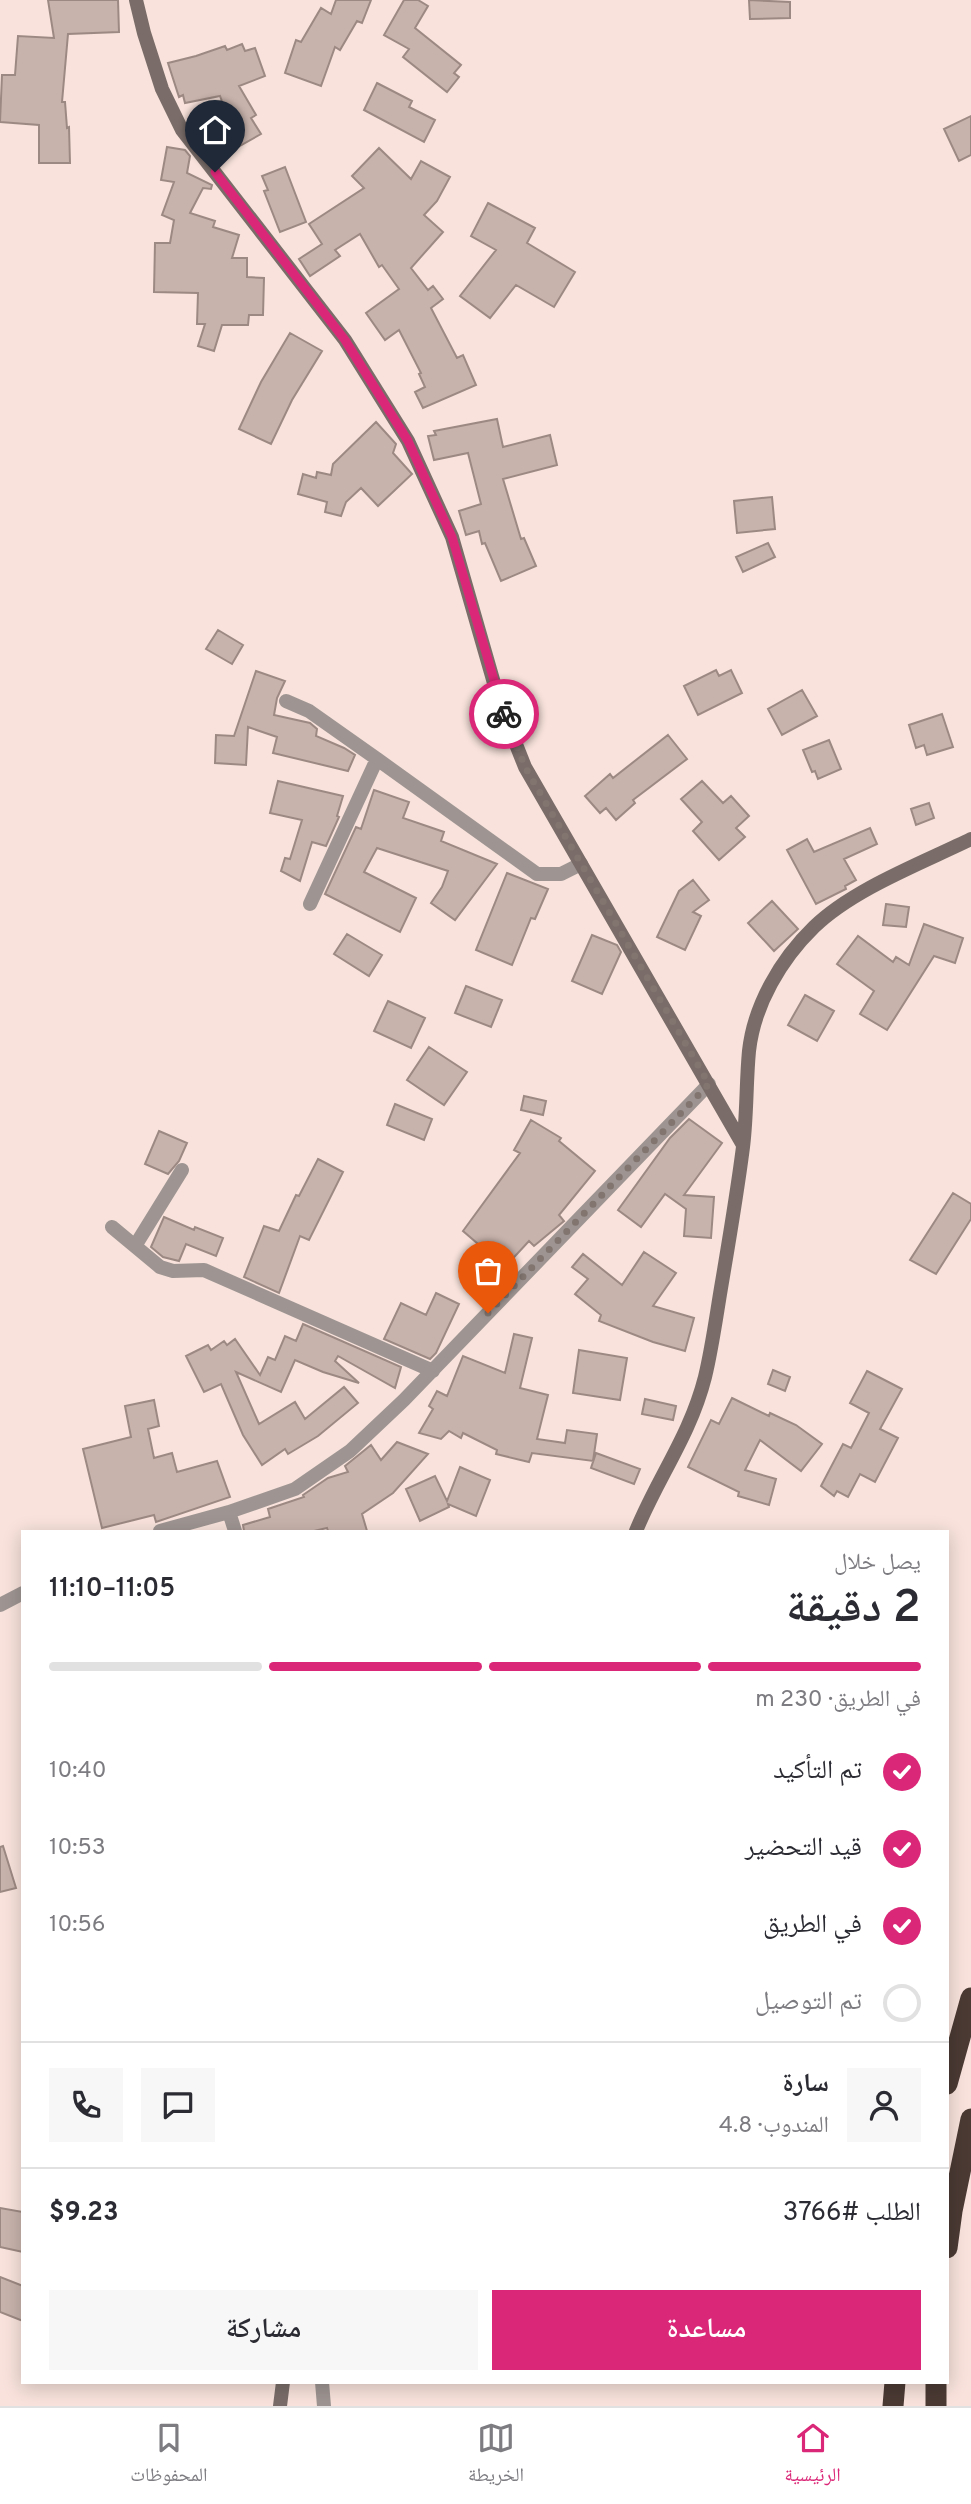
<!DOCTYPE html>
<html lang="ar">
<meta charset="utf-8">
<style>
:root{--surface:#fff;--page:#f7f7f7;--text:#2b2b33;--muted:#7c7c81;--line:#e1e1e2;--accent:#db2777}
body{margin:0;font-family:Overpass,"Noto Naskh Arabic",sans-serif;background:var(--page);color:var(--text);direction:rtl;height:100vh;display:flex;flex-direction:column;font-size:26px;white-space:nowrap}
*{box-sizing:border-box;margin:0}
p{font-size:23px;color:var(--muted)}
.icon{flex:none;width:38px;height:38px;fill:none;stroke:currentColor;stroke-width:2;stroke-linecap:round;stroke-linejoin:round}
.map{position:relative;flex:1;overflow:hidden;direction:ltr}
.details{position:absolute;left:21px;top:1530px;width:928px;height:854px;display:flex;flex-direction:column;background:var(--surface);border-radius:0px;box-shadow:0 4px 18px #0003;direction:rtl}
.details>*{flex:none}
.pin{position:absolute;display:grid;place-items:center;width:60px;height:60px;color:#fff;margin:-72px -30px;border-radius:50% 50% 50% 0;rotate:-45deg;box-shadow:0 0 7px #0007}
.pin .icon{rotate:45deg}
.courier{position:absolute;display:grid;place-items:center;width:70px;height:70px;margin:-35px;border:5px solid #db2777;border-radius:50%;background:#fff;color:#222;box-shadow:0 2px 9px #0007}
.overview em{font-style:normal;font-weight:600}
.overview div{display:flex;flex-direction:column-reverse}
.overview{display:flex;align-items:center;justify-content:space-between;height:119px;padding:0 28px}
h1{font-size:46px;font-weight:600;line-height:52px}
.bar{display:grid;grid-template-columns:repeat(4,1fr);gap:10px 7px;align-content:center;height:84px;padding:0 28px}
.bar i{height:9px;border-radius:5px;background:var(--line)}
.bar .current{background:var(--accent)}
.bar p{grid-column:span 4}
.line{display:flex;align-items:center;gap:18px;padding:0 28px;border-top:2px solid var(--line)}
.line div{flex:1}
.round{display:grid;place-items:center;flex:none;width:74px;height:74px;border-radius:0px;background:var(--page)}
ol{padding:0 28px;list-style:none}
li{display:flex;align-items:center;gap:21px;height:77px}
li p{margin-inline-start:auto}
li .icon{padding:7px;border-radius:50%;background:var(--accent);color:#fff;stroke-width:4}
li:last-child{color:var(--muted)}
li i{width:38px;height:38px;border:4px solid var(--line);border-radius:50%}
.button{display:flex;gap:14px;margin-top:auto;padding:14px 28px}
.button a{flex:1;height:80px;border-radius:0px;background:var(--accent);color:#fff;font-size:28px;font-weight:600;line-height:80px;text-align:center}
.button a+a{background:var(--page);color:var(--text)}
.tab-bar{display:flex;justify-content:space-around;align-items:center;height:98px;border-top:2px solid var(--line);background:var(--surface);font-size:19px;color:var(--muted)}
.tab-bar a{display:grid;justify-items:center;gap:4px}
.tab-bar .current{color:var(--accent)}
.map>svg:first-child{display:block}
</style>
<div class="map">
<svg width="971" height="2406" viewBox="0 0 971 2406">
<rect width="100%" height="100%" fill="#f8e2db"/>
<path fill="#c8b3ac" stroke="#9d8983" stroke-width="2" d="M48,0H118L119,32L68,34L62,102H65L67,128L69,127L70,163H39V125L0,122L2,75H15L18,36L54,38Z
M336,0H371L362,23L357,21L340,50L335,47L321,86L285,73L296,40L301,42L321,8L331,14Z
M404,0H418L428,6L415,28L461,65L454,73L459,77L447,92L403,57L409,49L384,35Z
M749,0L790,2V18L750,19Z
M242,44L245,51L255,48L265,76L239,86L256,115L251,118L261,134L222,156L207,130L228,118L220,96L185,103L183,95L179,97L168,63L196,56L225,46L227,50Z
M377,83L412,101L409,107L435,120L424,142L364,110Z
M971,116V155L959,161L944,129Z
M167,147L185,150L190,156L187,173L212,185L211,189L203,188L190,213L215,221L213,227L239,235L232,258H247V277L264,278L263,315H249L248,325H222L214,351L198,346L205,324H197L198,293L154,292L155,243H170L174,220L162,215L174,182L161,180Z
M379,148L411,179L421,161L450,177L437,201L424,215L443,232L411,268L428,290L433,286L443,299L431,308L457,358L463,355L476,385L423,408L415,392L425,387L419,374L421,373L399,330L385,340L366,313L399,289L382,265L379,267L360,234L335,250L340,256L310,276L299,259L322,244L309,224L364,188L352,176Z
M285,167L306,222L280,232L264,191L268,190L262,176Z
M488,203L535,228L527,243L575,272L554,307L516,285L490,318L460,296L496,250L471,236Z
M290,333L322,351L292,400L271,444L239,429L261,382Z
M497,419L503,447L550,435L557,465L503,479L521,539L524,538L536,566L501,581L485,543L482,544L479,531L466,535L459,511L481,504L468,453L434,460L428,436L436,435L434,431Z
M376,422L396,444L393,453L412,474L378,506L361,488L346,502L341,516L325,512L327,502L298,494L303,474L316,478L317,472L331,475L333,464Z
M772,497L775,529L737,533L734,501Z
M768,543L775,557L743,572L736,557Z
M218,630L243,645L232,664L206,649Z
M716,670L719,676L731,670L742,693L698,715L684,686Z
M256,671L285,681L277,698L274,715L310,723L317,729L316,736L344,748L355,755L348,771L273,753L277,737L248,727L246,765L215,763L216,735L234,736Z
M802,690L817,716L782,735L768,709Z
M942,714L953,747L927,755L924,745L916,748L909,725Z
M668,735L687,759L633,800L635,803L616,820L606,808L600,813L585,796L610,774L613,778Z
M829,740L841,769L818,779L815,771L812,772L803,750Z
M278,781L343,796L337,816L339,817L326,846L312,842L300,881L281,871L285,858L290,859L302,820L270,813Z
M702,781L723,803L731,796L749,816L736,828L745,837L719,860L693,831L702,822L681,799Z
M374,790L409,802L403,818L444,832L441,841L497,864L455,920L431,903L442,887L448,871L377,848L364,872L416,898L400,932L325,894L356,827L361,829Z
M929,803L934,818L916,825L911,809Z
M870,828L877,844L844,859L856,880L845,886L846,889L816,904L787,850L807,839L814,852Z
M507,873L548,889L535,919L531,918L512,965L476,950Z
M693,880L709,900L693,912L701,916L685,950L657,937L679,891Z
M772,901L798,929L774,951L748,923Z
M886,904L909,907L906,927L883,925Z
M924,924L963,938L955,963L934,956L887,1030L860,1014L874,991L837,964L858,936L893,962L896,957L909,965Z
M347,934L382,955L369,976L334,954Z
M592,935L617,945L621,952L602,994L572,981Z
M466,986L502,1000L491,1027L455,1013Z
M805,995L834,1011L817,1041L788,1025Z
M388,1001L425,1018L411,1048L374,1031Z
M429,1047L467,1072L444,1105L407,1080Z
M524,1096L546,1101L543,1115L521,1110Z
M395,1104L432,1119L424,1140L387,1125Z
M689,1119L722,1143L684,1195L714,1197L711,1238L684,1236L686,1209L665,1194L641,1227L618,1210L670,1138Z
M531,1120L561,1138L559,1141L595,1171L559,1215L564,1221L534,1246L529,1241L505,1267L463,1231L520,1153L514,1150Z
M159,1131L187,1143L179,1161L168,1174L145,1164Z
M318,1159L343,1172L309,1240L300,1236L279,1293L244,1277L264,1226L279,1231L296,1195L299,1196Z
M953,1193L971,1204V1219L936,1274L910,1260Z
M164,1217L194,1230L195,1227L223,1238L216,1256L186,1244L179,1261L163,1257L151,1247Z
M644,1252L676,1273L653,1306L694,1318L685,1351L653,1342L599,1321L601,1315L575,1294L588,1279L572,1267L583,1254L622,1285Z
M436,1293L459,1304L436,1353L430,1359L384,1339L401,1303L426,1315Z
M303,1324L401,1367L395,1388L338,1356L335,1361L359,1383L323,1372L295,1360L281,1392L236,1372L259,1424L295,1402L305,1419L344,1387L358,1403L318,1436L288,1454L285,1449L262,1465L243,1435L221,1384L204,1392L186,1356L208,1345L211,1350L224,1341L227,1345L235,1339L260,1375L268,1357L275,1360L285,1336L296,1341Z
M514,1334L532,1338L520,1388L548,1395L537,1439L565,1443L567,1430L597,1434L593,1461L532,1453L529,1462L496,1454L497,1450L463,1433L461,1438L449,1431L441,1439L419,1433L433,1409L429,1406L437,1391L447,1396L463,1356L505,1373Z
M579,1350L627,1358L620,1400L573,1393Z
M773,1370L790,1377L785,1391L768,1384Z
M867,1371L902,1389L880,1429L898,1438L875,1482L860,1474L848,1497L837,1491L834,1496L821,1486L843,1444L851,1448L869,1413L850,1403Z
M732,1398L769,1416L770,1413L796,1425L822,1444L801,1471L760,1440L745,1470L776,1479L769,1505L738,1496L739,1492L688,1467L711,1420L719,1424Z
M645,1399L676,1406L673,1420L642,1414Z
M154,1400L159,1426L148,1429L154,1458L172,1453L177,1472L217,1461L230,1497L156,1522L154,1515L102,1528L83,1449L131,1437L125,1406Z
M397,1442L428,1454L393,1493L362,1514L367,1531H328L327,1528L314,1531H244L243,1525L270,1517L268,1509L304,1497L303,1495L328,1478L348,1472L345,1466L371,1445L381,1460Z
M596,1453L640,1469L634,1484L591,1468Z
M460,1467L490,1480L476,1516L448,1504L449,1507L420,1521L406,1489L435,1476L447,1501Z
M3,1846L16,1888L0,1892V1847Z
M0,2208L23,2212V2252L0,2247Z
M0,2277L23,2286V2321L0,2312Z"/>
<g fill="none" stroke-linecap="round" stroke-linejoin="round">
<path stroke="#9e9592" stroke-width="14" d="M286,701L309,711L377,759
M310,904L377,759L537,874H561L581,864
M112,1227L160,1267L173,1271L204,1270L433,1371
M135,1246L182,1170
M229,1512L235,1531
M160,1531L229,1512L295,1489L350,1451L404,1400L709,1084
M0,1605L23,1593
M322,2382L324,2406"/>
<path stroke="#7a6d69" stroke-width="14" d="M136,0L144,33L162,89L182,130L345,340L408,441L452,537L500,704L525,767L743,1145
M636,1531C658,1477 690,1436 705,1377C712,1348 716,1318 721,1288C729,1241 737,1194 743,1147C747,1115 746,1083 749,1051C754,1005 781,959 814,927C853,889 922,863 971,839
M280,2406L283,2382"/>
<path stroke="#4b3a34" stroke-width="21" d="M947,2084L971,1998
M947,2248L952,2211L971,2119
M893,2406L895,2382
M936,2406V2382"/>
</g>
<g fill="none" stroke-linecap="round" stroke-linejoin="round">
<path stroke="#827570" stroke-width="7" stroke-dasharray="0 12.6" d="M488,1313L709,1084L525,767L504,714"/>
<path stroke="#db2777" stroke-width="9" d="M215,172L345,340L408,441L452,537L504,714"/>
</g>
</svg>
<div class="pin" style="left:488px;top:1313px;background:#ea580c"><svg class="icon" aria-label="bag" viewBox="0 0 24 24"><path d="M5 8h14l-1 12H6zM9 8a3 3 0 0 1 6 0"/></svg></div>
<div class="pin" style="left:215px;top:172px;background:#1f2937"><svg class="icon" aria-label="home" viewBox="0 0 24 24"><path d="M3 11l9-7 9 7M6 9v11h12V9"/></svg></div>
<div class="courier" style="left:504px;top:714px"><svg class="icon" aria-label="bike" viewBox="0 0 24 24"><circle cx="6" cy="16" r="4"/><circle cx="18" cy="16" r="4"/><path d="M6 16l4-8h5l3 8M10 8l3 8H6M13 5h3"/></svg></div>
<section class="details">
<div class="overview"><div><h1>2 دقيقة</h1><p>يصل خلال</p></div><em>11:05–11:10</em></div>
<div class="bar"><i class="current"></i><i class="current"></i><i class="current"></i><i></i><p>في الطريق · 230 m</p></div>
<ol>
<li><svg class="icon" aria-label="check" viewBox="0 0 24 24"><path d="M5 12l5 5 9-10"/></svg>تم التأكيد<p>10:40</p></li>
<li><svg class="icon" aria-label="check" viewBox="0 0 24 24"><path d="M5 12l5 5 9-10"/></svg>قيد التحضير<p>10:53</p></li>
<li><svg class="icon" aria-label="check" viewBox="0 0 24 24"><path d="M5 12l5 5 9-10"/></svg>في الطريق<p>10:56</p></li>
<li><i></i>تم التوصيل</li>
</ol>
<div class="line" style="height:126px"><a class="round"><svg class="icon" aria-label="person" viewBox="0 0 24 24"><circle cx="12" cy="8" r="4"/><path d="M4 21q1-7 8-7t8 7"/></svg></a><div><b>سارة</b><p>المندوب · 4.8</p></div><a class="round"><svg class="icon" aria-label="chat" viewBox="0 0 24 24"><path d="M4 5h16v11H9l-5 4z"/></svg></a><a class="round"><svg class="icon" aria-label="phone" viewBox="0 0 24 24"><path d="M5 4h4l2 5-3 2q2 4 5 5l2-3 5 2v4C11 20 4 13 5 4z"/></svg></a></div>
<div class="line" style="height:91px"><div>الطلب #3766</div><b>$9.23</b></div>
<div class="button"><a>مساعدة</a><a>مشاركة</a></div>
</section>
</div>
<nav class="tab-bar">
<a class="current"><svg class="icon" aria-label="home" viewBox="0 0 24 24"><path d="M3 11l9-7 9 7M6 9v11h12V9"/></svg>الرئيسية</a>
<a><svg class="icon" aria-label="map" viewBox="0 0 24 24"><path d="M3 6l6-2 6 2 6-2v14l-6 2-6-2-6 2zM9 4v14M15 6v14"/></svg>الخريطة</a>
<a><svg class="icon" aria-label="saved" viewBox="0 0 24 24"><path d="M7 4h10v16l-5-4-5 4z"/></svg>المحفوظات</a>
</nav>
